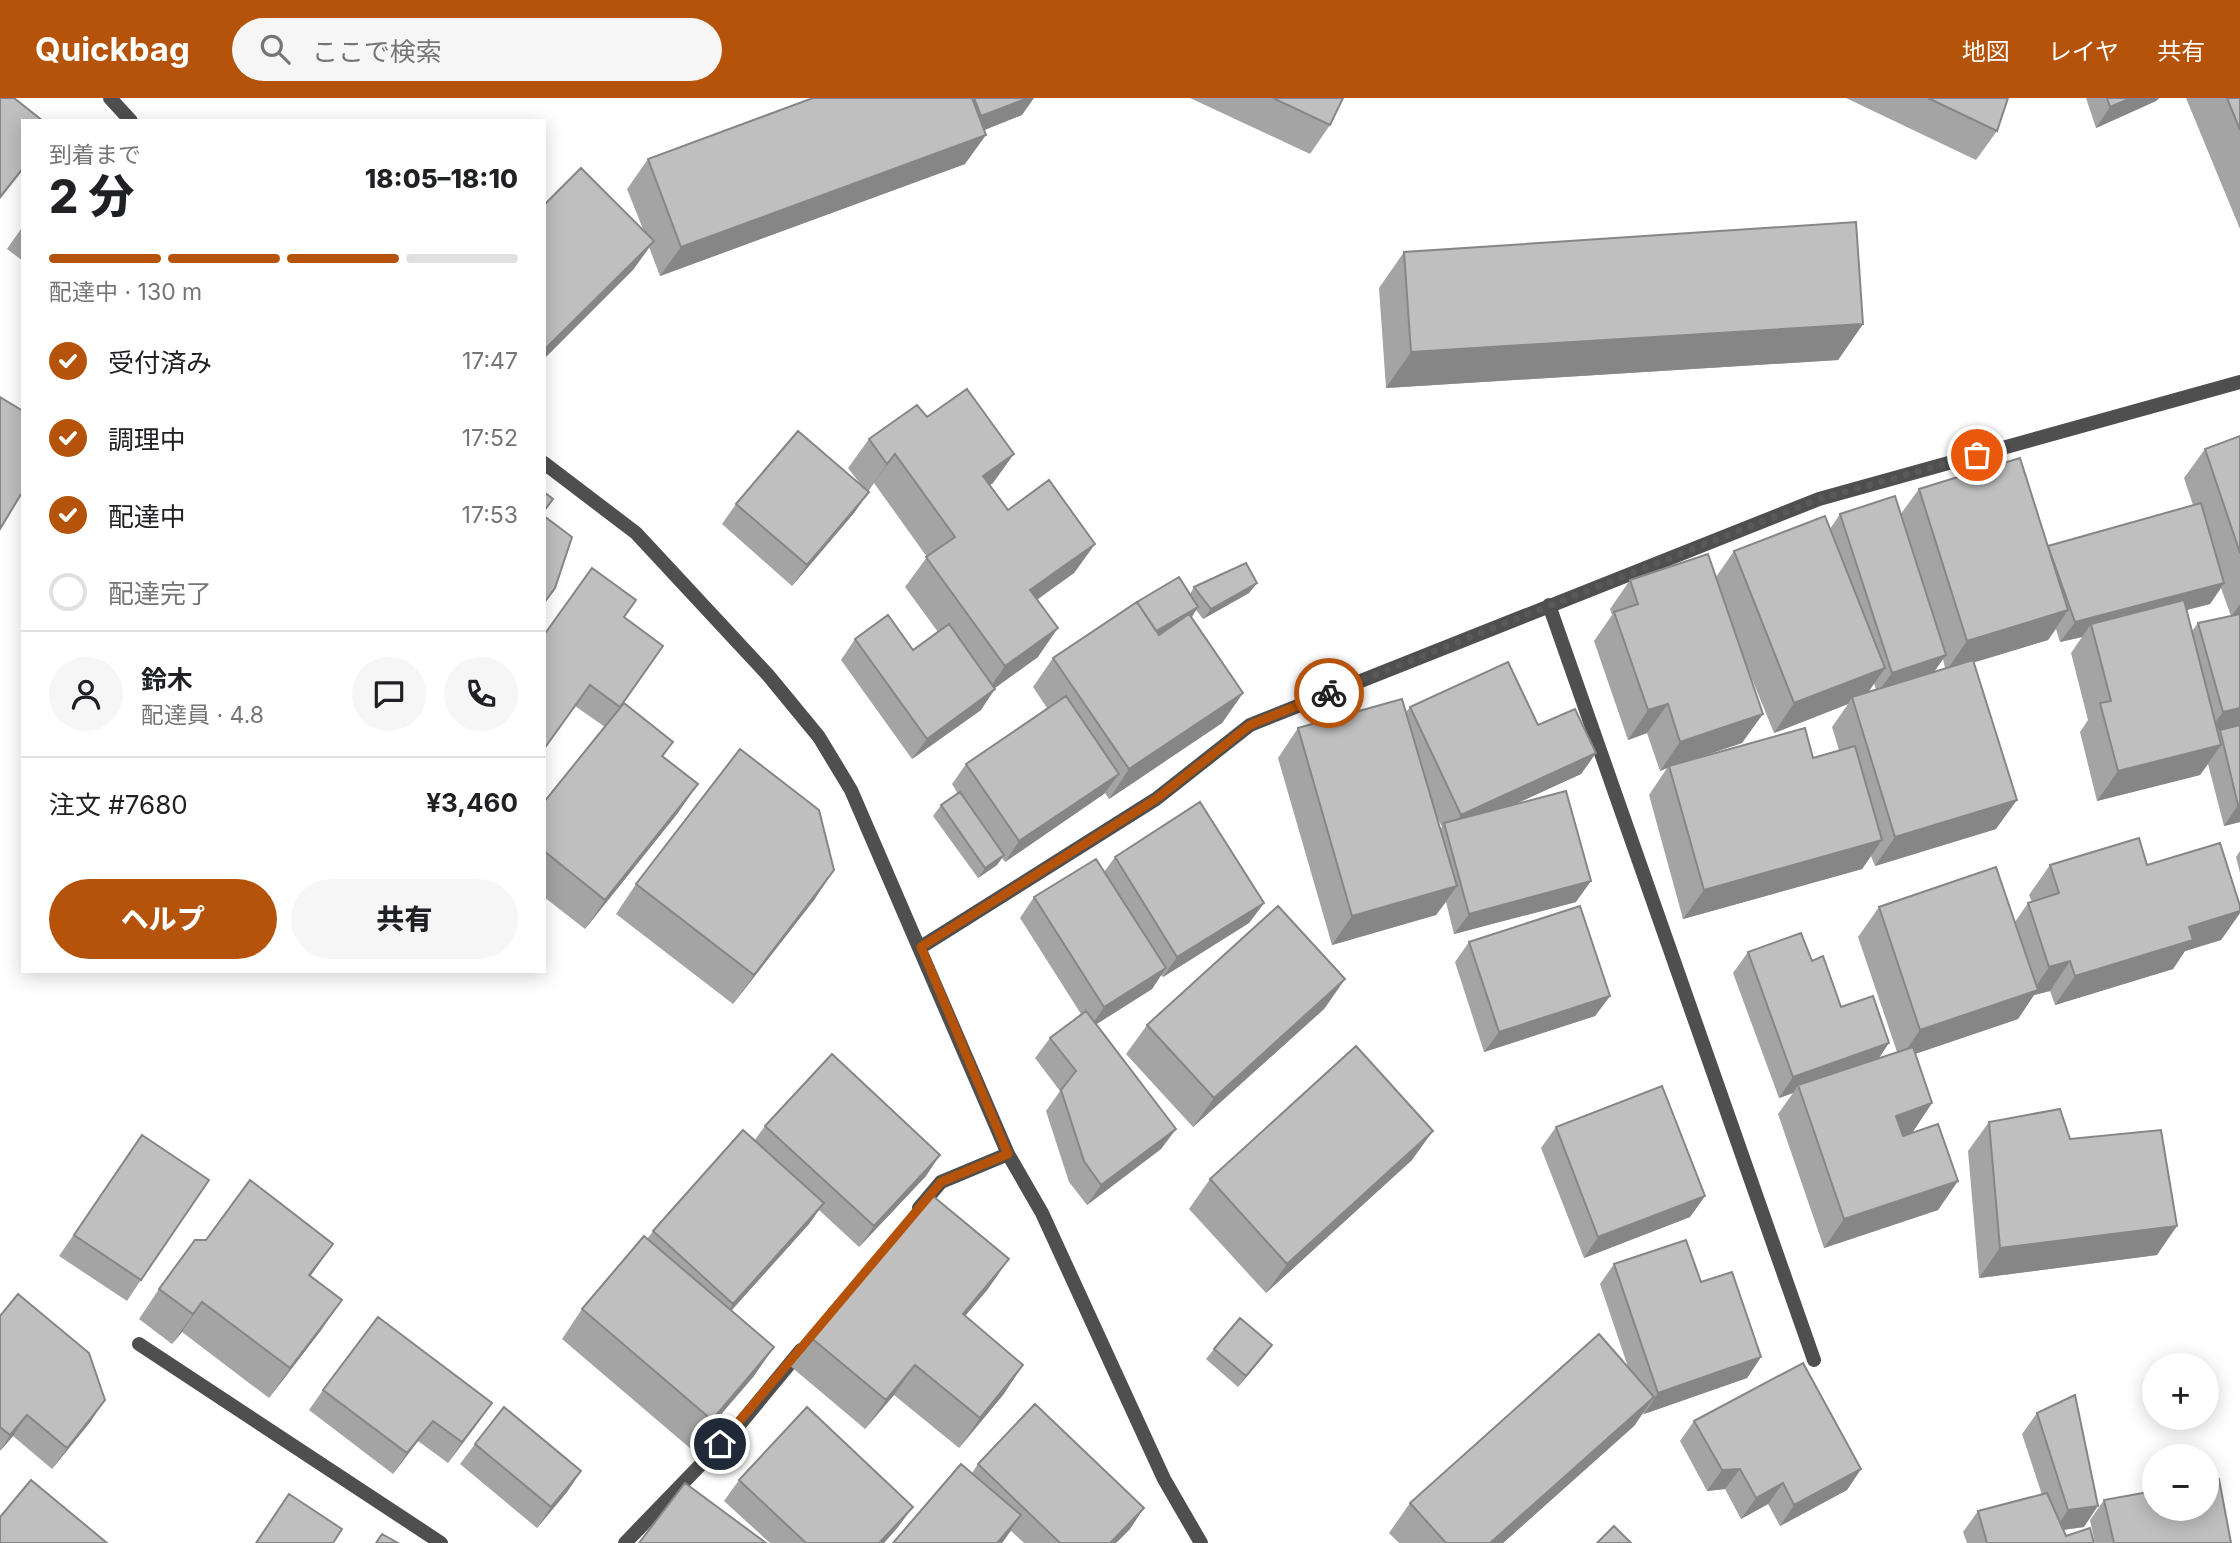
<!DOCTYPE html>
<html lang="ja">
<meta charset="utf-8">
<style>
:root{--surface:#fff;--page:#f6f6f6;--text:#202124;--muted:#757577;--line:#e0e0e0;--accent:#b45309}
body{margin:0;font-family:Inter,"Noto Sans JP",sans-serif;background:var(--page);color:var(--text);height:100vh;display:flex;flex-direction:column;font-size:26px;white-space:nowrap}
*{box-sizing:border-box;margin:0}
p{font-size:23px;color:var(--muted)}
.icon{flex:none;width:38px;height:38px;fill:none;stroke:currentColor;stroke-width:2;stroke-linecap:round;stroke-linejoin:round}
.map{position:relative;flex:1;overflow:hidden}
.details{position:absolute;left:21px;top:21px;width:525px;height:854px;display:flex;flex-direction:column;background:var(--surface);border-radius:0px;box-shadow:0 4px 18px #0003}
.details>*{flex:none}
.buttons{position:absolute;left:2142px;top:1255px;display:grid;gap:14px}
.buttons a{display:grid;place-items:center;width:77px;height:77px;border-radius:50%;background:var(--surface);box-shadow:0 4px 18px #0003;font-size:35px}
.pin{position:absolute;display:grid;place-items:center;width:60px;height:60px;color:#fff;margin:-30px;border:4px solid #fff;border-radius:50%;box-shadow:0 2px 7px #0007}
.courier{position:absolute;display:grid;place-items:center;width:70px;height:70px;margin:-35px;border:5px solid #b45309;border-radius:50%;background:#fff;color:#222;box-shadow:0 2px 9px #0007}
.head em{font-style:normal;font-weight:800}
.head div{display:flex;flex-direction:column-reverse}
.head{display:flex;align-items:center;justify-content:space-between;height:119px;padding:0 28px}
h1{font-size:46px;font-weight:800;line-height:52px}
.bar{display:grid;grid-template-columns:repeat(4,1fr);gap:10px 7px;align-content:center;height:84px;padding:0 28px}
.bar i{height:9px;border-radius:5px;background:var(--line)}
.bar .on{background:var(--accent)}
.bar p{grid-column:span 4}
.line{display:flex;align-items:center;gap:18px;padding:0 28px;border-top:2px solid var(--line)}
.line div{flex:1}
.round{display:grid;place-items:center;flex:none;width:74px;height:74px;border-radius:37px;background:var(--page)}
ol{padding:0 28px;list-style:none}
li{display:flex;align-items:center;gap:21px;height:77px}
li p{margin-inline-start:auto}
li .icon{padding:7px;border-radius:50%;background:var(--accent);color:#fff;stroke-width:4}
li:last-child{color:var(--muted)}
li i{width:38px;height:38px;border:4px solid var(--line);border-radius:50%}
.action{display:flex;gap:14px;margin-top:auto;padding:14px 28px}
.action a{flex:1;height:80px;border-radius:42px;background:var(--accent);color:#fff;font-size:28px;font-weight:800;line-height:80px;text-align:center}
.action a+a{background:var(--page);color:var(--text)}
header{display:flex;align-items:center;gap:42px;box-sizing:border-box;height:98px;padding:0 35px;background:var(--accent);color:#fff}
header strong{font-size:33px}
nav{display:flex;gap:38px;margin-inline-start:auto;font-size:24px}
.search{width:490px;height:63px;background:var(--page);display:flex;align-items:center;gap:18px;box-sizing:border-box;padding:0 24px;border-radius:38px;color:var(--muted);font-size:26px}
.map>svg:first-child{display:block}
</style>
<header>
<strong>Quickbag</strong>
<div class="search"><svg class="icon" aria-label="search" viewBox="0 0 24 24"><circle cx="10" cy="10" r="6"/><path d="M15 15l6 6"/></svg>ここで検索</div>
<nav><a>地図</a><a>レイヤ</a><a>共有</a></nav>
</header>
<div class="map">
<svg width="2240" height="1445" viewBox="0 0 2240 1445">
<rect width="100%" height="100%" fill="#fff"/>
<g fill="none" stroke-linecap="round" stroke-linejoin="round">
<path stroke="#4f4f4f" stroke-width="14" d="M110,0L131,23
M544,365L636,435L768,577L819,639L851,692L1008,1056L1042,1115L1164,1381L1201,1445
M1549,507L1814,1262
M921,849L1156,701L1250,627L1819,401L2240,284
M919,1110L941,1084L1008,1056
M139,1246L441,1445
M625,1445L740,1326L801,1252"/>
</g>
<path fill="#a4a4a4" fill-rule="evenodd" d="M813,0H1028L1022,17L984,32L965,66L660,178L649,149L633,172L643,131L627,91L648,61Z
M1190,0H1343L1330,27L1310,56Z
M1846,0H2008L1997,33L1976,62Z
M2086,0H2159L2156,3L2096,30Z
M2186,0H2240V131Z
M23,128V163L7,151Z
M1404,154L1863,226L1838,262L1386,290L1379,190Z
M927,319L993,385L990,387L1008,412L1095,446L1074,475L1037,502L1038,559L994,590L981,612L912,661L841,562L855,541L913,552L938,534L905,489L927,459L874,385L854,415L792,488L722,426L736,406L861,387L848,370L869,341Z
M2240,338V724L2224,728L2208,666L2200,677L2097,703L2080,634L2088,622L2071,555L2082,539L2060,544L2056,531L2048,542L1974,564L1996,731L1875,768L1871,758L1862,771L1683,821L1649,697L1667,670L1660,673L1647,635L1628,642L1594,543L1612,517L1610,511L1630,482L1716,479L1734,453L1830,431L1840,416L1900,417L1919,391L2048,448L2193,407L2184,380L2205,351ZM2221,490L2231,518L2198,525L2192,533L2186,512L2210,506ZM1741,554L1774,635L1848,606L1832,629L1839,652L1813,660L1703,658L1742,645ZM1943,561L1945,570L1934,574ZM1874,585L1876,592L1868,594Z
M1257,485L1249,495L1203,521L1196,512L1192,519L1243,595L1222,625L1109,701L1105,695L1005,764L1002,760L997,767L978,780L933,718L941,707L958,696L952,686L966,666L1047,610L1033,589L1053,560L1190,496L1194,489Z
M624,520L663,548L619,611L673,644L663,659L698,686L677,716L585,831L544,799V704L605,629L575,608Z
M1410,609L1538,627L1596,655L1581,676L1512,707L1576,804L1454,836L1446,804L1436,817L1332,847L1278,660L1298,630L1406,614ZM1435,715L1442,729L1440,731Z
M2240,753V775L2236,759Z
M1115,759L1264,805L1249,825L1163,879L1161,877L1152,891L1097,926L1176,1031L1161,1051L1087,1107L1069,1084L1046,1013L1060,993L1035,960L1050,940L1081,916L1020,820L1034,799L1104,774Z
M2050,767H2147L2240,808V815L2221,842L2185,853L2173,871L2055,907L2050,893L2034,897L2018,921L1915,956L1932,1005L1912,1035L1958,1083L1938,1112L1824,1150L1778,1016L1793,995L1779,1000L1733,875L1748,854L1812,863L1841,909L1879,961L1897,954L1858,839L1879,809L2015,824L2028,805L2032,804L2029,797Z
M834,772L814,802L733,906L616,816L636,786Z
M1469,844L1610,898L1595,918L1484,954L1455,864Z
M1345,881L1324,911L1193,1029L1126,956L1147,927Z
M1989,1024L2070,1041L2157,1157L1979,1180L1968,1053Z
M765,1028L926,1078L859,1149L819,1112L809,1126L732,1212L754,1278L691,1351L562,1241L582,1211L647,1141L653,1133L754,1043Z
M1556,1029L1705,1098L1690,1119L1584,1160L1541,1050Z
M142,1037L141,1182L127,1203L59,1158Z
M1412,1062L1266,1195L1189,1111L1210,1081Z
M1614,1166L1701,1184L1761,1259L1747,1280L1644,1316L1643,1315L1634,1328L1503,1445H1399L1389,1435L1410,1405L1628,1269L1600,1186Z
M310,1178L322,1231L269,1300L182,1234L172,1246L139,1221L159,1191Z
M988,1191L965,1218L1023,1267L1003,1297L959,1350L894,1297L865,1331L789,1267L809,1238Z
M0,1218L91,1323L52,1371L13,1338L0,1353Z
M1272,1247L1264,1258L1238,1289L1206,1261L1214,1251Z
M323,1292L492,1305L448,1365L418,1343L393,1376L309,1312Z
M2037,1315L2084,1429L2063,1432L2066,1438L2094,1445H1967L1963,1434L1978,1413L2042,1397L2022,1336Z
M1694,1323L1861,1371L1847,1392L1780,1428L1768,1406L1741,1421L1725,1391L1707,1393L1680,1343Z
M475,1346L581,1373L567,1394L537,1430L460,1366Z
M978,1366L1130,1431L1116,1445H1024L1011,1433L1002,1445H893L972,1375Z
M739,1382L898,1429L884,1445H770L724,1403Z
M2104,1402L2231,1445H2095L2090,1422Z"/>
<path fill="#868686" d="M1028,0H1034L1022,17L967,39L981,18Z
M2131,0H2159L2156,3L2096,30L2110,9Z
M986,37L965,66L660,178L681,149Z
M23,70V72L0,101V99Z
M654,143L633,172L544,261V252Z
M1863,226L1838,262L1386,290L1411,254Z
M895,356L874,385L867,395L887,366Z
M1014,356L993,385L962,407L983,378Z
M869,394L854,415L792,488L807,467Z
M1095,446L1074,475L1009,521L1030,492Z
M1257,485L1249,495L1203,521L1211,511Z
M2224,485L2210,506L2094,536L2091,526L2082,539L2060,544L2075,524Z
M2240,506V516L2231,519Z
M1198,509L1191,520L1147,545L1154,535Z
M2068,512L2048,542L1946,573L1967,543Z
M1058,530L1038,559L984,598L1005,568Z
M1946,557L1931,578L1877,595L1892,575Z
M1885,570L1865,599H1852L1848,606L1774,635L1794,605Z
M995,591L981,612L912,661L927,641Z
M1243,595L1222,625L1109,701L1129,671Z
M1668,606L1647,635L1628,642L1648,612Z
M2240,610V627L2208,634L2223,614Z
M1763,616L1742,645L1670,669L1669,668L1667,670L1660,673L1680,644Z
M2221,647L2200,677L2097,703L2118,673Z
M1596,655L1581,676L1446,738L1461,717Z
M1119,676L1104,696L1005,764L1019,743Z
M698,686L677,716L585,831L605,802Z
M2017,702L1996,731L1875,768L1895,739Z
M2238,707H2240V724L2224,728Z
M1882,742L1862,771L1683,821L1704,792Z
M1004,757L997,767L978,780L985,770Z
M834,772L814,802L733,906L754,877Z
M1591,783L1576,804L1454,836L1469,816Z
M1457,788L1436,817L1332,847L1352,818Z
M1264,805L1249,825L1163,879L1177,859Z
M2240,813V815L2221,842L2185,853L2173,871L2055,907L2075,878L2189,829Z
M2070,863L2050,893L2034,897L2018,921L1900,961L1920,932L2032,894L2049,869Z
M1166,870L1152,891L1090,930L1104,909Z
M1345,881L1324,911L1193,1029L1214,1000Z
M1610,898L1595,918L1484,954L1499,934Z
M1889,945L1875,966L1798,987L1793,995L1779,1000L1793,979Z
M1932,1005L1912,1035L1875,1048L1896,1018Z
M1176,1031L1161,1051L1087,1107L1101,1087Z
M1433,1033L1412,1062L1266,1195L1287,1166Z
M940,1057L926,1078L859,1149L874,1128Z
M1958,1083L1938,1112L1824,1150L1844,1121Z
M1705,1098L1690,1119L1584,1160L1598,1139Z
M824,1105L809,1126L719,1226L733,1206Z
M2177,1128L2157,1157L1979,1180L2000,1150Z
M333,1146L312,1176L288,1206L309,1177Z
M1009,1161L988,1191L942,1245L963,1216Z
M342,1202L322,1231L269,1300L290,1270Z
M202,1204L182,1234L172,1246L193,1216Z
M1272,1247L1264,1258L1238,1289L1246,1278Z
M774,1249L754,1278L691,1351L712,1322Z
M1761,1259L1747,1280L1644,1316L1658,1295Z
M915,1267L894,1297L865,1331L886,1302Z
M1023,1267L1003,1297L959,1350L980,1320Z
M1654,1299L1634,1328L1503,1445H1490Z
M105,1302L91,1323L52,1371L67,1350Z
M492,1305L478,1325L448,1365L462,1344Z
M27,1317L13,1338L0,1353L10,1337Z
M433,1323L418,1343L393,1376L407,1355Z
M1740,1371L1725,1391L1707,1393L1722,1372Z
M1861,1371L1847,1392L1780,1428L1794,1407Z
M581,1373L567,1394L537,1430L551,1409Z
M1783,1385L1768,1406L1741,1421L1756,1400Z
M2098,1408L2084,1429L2054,1433L2068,1412Z
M913,1409L898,1429L884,1445H879Z
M1144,1410L1130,1431L1116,1445H1110Z
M1021,1417L1002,1445H998Z"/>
<path fill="#bfbfbf" stroke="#868686" stroke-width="2" d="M0,0H14L43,23H23V70L0,99Z
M813,0H972L986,37L681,149L648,61Z
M974,0H1028L981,18Z
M1273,0H1343L1330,27Z
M1928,0H2008L1997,33Z
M2107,0H2131L2110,9Z
M2227,0H2240V32Z
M581,70L654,143L544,252V107Z
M1856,124L1863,226L1411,254L1404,154Z
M967,291L1014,356L983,378L1008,412L1049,382L1095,446L1030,492L1058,530L1005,568L926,459L955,439L895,356L887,366L869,341L917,307L927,319Z
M0,299L23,313V393L0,431Z
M798,333L869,394L807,467L736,406Z
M2240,338V455L2205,351Z
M2020,360L2068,512L1967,543L1919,391Z
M544,394L553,401L544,413Z
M1895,398L1946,557L1892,575L1840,416Z
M2201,405L2224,485L2075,524L2048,448Z
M544,418L572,439L555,490L544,505Z
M1825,418L1885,570L1794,605L1734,453Z
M1708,456L1763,616L1680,644L1668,606L1648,612L1614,514L1638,506L1630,482Z
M1246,465L1257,485L1211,511L1194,489Z
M592,470L636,502L624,519L663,548L620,609L590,587L544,651V537Z
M1179,479L1198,509L1156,533L1137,504Z
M2184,502L2221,647L2118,673L2100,605L2111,603L2091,526Z
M1137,504L1159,537L1189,516L1243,595L1129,671L1053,560Z
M2240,516V610L2223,614L2198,525Z
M888,517L913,552L949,526L995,591L927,641L855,541Z
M1973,562L2017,702L1895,739L1852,599Z
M1508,564L1538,627L1575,611L1596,655L1461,717L1410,609Z
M1066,598L1119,676L1019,743L966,666Z
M1402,601L1457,788L1352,818L1298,630Z
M624,605L673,644L662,658L698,686L605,802L544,753V704Z
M2240,627V707H2238L2220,632Z
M1805,630L1813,660L1855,648L1882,742L1704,792L1669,668Z
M740,651L819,712L834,772L754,877L636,786Z
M1566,693L1591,783L1469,816L1444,725Z
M960,694L1004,757L985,770L941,707Z
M1200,704L1264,805L1177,859L1115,759Z
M2139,740L2147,767L2220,745L2240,808V813L2189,829L2193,842L2075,878L2070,863L2049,869L2028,805L2059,795L2050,767Z
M1096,761L1166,870L1104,909L1034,799Z
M1996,769L2038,892L1920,932L1879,809Z
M1278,808L1345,881L1214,1000L1147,927Z
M1580,808L1610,898L1499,934L1469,844Z
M1801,835L1812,863L1823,858L1841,909L1873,898L1889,945L1793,979L1748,854Z
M1086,913L1176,1031L1101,1087L1084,1063L1061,992L1076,973L1050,940Z
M1356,948L1433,1033L1287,1166L1210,1081Z
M1913,949L1932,1005L1896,1018L1903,1038L1938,1026L1958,1083L1844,1121L1798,987Z
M832,956L940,1057L874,1128L765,1028Z
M1662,988L1705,1098L1598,1139L1556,1029Z
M2060,1011L2070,1041L2161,1032L2177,1128L2000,1150L1989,1024Z
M743,1032L824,1105L733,1206L653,1133Z
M142,1037L209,1082L141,1182L74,1137Z
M250,1082L333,1146L309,1177L342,1202L290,1270L202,1204L193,1216L159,1191L195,1142H206Z
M928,1094L1009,1161L963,1216L1023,1267L980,1320L915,1267L886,1302L809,1238Z
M644,1138L774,1249L712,1322L582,1211Z
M1686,1142L1701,1184L1732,1174L1761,1259L1658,1295L1614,1166Z
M18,1196L89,1255L105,1302L67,1350L27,1317L10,1337L0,1329V1218Z
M378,1219L492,1305L462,1344L433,1323L407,1355L323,1292Z
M1240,1220L1272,1247L1246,1278L1214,1251Z
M1599,1236L1654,1299L1490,1445H1446L1410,1405Z
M1803,1265L1861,1371L1794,1407L1783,1385L1756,1400L1740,1371L1722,1372L1694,1323Z
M2075,1297L2098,1408L2068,1412L2037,1315Z
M1035,1306L1144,1410L1110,1445H1060L978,1366Z
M504,1309L581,1373L551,1409L475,1346Z
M807,1309L913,1409L879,1445H806L739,1382Z
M961,1366L1021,1417L998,1444L999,1445H893Z
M2219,1381L2231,1445H2114L2104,1402L2154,1393V1410H2207V1383Z
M31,1382L107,1445H0V1419Z
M685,1385L766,1445H639Z
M2047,1395L2066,1438L2090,1430L2094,1445H1987L1978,1413Z
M289,1396L342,1431L333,1445H256Z
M1614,1428L1631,1445H1597Z
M382,1436L398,1445H376Z"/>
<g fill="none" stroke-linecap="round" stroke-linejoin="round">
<path stroke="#595959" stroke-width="7" stroke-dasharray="0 12.6" d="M1329,595L1819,401L1977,357"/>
<path stroke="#b45309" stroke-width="9" d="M720,1346L941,1084L1008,1056L921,849L1156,701L1250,627L1329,595"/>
</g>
</svg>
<div class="buttons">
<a>+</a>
<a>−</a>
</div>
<div class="pin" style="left:1977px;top:357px;background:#ea580c"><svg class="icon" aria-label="bag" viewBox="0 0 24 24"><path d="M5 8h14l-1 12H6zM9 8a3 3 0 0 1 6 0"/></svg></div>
<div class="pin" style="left:720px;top:1346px;background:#1f2937"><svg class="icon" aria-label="home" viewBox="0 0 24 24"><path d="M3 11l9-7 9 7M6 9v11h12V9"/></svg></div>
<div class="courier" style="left:1329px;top:595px"><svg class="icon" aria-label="bike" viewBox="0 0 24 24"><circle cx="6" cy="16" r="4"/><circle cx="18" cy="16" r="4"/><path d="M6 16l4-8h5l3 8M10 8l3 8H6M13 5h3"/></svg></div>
<section class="details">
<div class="head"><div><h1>2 分</h1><p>到着まで</p></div><em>18:05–18:10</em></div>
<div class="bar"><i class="on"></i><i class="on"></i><i class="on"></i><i></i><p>配達中 · 130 m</p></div>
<ol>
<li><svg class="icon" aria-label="check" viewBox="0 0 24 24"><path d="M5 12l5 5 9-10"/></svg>受付済み<p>17:47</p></li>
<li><svg class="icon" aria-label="check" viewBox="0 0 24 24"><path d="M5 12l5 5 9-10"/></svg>調理中<p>17:52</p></li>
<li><svg class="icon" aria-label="check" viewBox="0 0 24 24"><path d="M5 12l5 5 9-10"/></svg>配達中<p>17:53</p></li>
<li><i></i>配達完了</li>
</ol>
<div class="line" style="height:126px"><a class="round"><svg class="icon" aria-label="person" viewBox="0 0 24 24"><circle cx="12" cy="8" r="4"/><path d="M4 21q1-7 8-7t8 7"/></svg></a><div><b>鈴木</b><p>配達員 · 4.8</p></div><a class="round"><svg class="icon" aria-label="chat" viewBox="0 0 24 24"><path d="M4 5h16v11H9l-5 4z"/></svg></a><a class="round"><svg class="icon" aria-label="phone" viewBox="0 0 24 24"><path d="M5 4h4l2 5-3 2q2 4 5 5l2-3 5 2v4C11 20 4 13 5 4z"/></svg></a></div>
<div class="line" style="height:91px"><div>注文 #7680</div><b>¥3,460</b></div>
<div class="action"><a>ヘルプ</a><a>共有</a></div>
</section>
</div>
